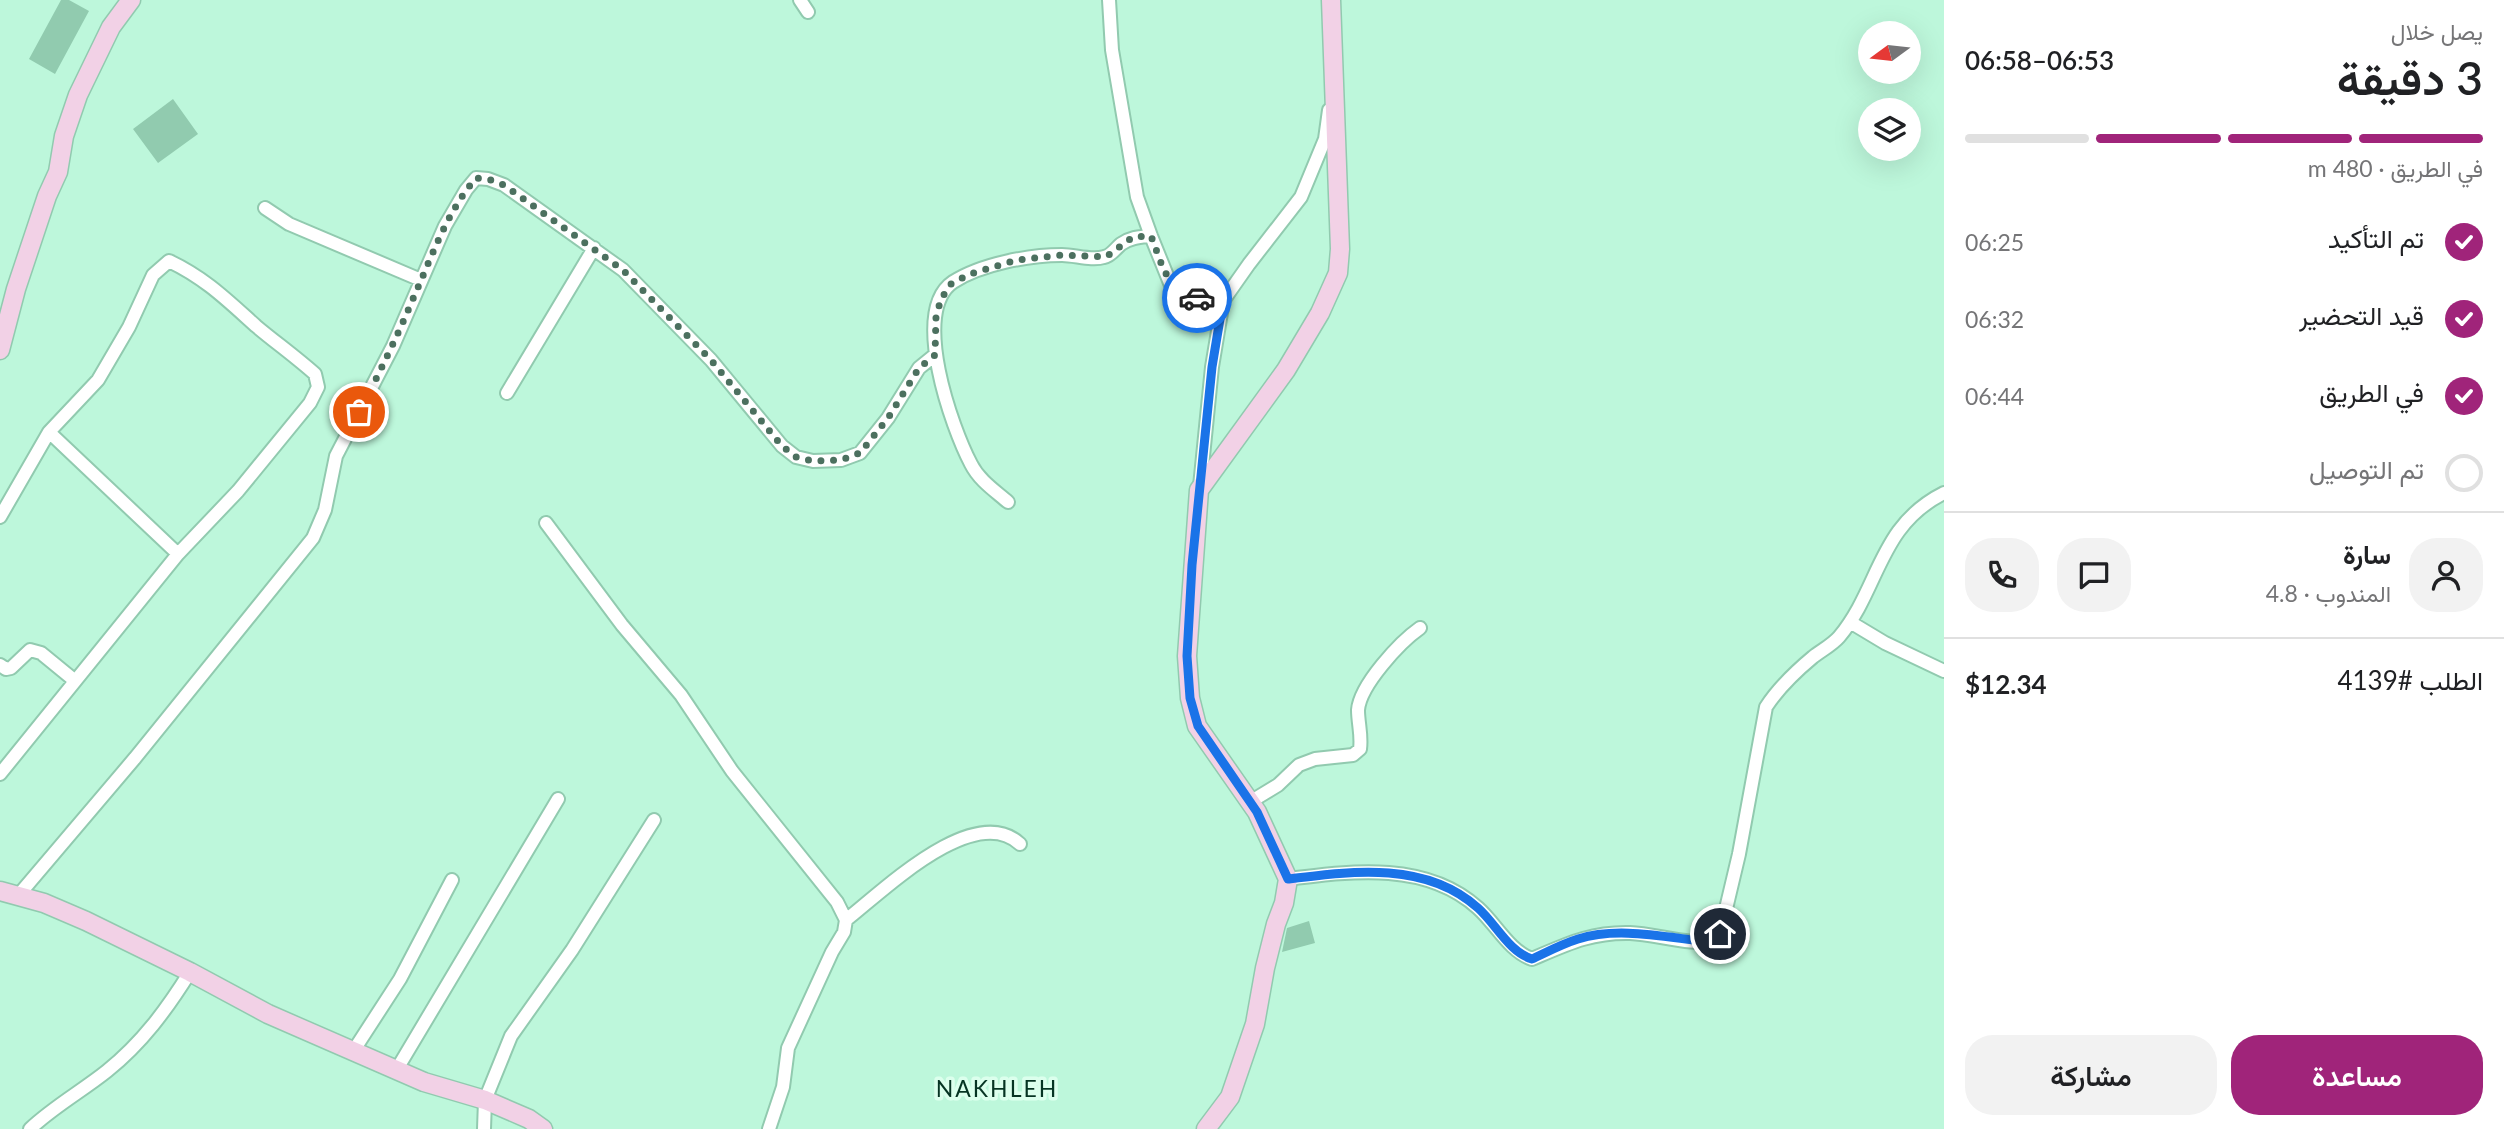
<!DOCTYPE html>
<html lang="ar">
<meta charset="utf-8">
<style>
:root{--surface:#fff;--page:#f2f2f2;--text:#202124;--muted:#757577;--line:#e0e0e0;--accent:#a0247a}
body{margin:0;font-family:Lato,Vazirmatn,sans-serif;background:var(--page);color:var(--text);direction:rtl;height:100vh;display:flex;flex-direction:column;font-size:26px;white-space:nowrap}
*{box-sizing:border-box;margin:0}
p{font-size:23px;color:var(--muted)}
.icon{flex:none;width:38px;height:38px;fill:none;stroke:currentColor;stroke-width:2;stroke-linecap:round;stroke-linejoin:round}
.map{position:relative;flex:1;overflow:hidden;direction:ltr}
.drawer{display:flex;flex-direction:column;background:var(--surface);width:560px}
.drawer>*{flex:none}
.needle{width:46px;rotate:255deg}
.fabs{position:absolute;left:1858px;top:21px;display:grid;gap:14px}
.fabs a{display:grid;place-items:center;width:63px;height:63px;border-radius:50%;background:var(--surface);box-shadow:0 7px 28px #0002;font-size:35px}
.pin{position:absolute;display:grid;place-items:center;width:60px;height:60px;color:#fff;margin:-30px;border:4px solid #fff;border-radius:50%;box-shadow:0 2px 7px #0007}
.courier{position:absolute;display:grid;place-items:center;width:70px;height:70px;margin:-35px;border:5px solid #1a73e8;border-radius:50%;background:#fff;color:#222;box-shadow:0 2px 9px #0007}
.overview em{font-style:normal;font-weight:600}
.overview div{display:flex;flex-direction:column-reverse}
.overview{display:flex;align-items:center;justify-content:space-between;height:119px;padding:0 21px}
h1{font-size:46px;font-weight:600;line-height:52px}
.bar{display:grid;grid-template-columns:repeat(4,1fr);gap:10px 7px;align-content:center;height:84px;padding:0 21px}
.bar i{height:9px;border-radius:5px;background:var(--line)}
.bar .active{background:var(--accent)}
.bar p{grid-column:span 4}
.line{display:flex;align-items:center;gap:18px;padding:0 21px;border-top:2px solid var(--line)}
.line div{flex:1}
.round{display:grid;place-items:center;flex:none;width:74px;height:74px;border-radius:28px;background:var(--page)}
ol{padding:0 21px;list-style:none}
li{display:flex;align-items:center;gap:21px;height:77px}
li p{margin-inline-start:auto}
li .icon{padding:7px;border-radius:50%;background:var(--accent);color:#fff;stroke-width:4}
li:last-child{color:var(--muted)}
li i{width:38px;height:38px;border:4px solid var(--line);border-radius:50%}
.primary-button{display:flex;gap:14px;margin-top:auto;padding:14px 21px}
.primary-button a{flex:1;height:80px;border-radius:28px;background:var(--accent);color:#fff;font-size:28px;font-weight:600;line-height:80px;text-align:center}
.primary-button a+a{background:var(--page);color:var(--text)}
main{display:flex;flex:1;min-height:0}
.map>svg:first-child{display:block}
</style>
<main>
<section class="drawer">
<div class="overview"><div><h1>3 دقيقة</h1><p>يصل خلال</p></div><em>06:53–06:58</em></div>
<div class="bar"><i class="active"></i><i class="active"></i><i class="active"></i><i></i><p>في الطريق · 480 m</p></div>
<ol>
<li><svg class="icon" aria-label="check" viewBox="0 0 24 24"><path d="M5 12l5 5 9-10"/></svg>تم التأكيد<p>06:25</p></li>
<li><svg class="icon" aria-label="check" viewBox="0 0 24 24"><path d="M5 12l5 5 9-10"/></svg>قيد التحضير<p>06:32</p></li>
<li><svg class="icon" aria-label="check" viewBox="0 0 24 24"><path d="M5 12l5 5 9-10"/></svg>في الطريق<p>06:44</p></li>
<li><i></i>تم التوصيل</li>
</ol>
<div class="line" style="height:126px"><a class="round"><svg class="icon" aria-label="person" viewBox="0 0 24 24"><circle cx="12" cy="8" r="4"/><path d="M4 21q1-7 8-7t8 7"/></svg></a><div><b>سارة</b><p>المندوب · 4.8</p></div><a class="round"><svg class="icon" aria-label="chat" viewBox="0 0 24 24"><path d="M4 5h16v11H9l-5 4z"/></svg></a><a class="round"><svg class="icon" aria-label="phone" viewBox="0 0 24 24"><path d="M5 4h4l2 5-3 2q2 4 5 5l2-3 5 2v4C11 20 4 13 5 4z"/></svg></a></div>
<div class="line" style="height:91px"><div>الطلب #4139</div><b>$12.34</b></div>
<div class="primary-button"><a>مساعدة</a><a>مشاركة</a></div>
</section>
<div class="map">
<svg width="1944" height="1129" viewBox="0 0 1944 1129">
<rect width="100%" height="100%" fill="#bdf7db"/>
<path fill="#91cbaf" d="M61,0H69L89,11L55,74L29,59Z
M173,99L198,134L158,163L133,129Z
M1309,921L1315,943L1282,952L1287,928Z"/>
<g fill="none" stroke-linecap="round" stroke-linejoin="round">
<g stroke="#91caaf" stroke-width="16">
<path id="street" d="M800,0L808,12
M1109,0L1112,50L1137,197L1151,236L1170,283L1183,294L1209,301H1223
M265,208L289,224L421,280
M507,393L594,248
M49,432L178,554
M1200,486L1212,367L1223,301L1249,264L1301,197L1325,139L1329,110
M1008,502C994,490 979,480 971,464C952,428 910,311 953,282C981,264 1029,255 1062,255C1075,255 1092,261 1104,257C1111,256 1116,248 1121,244C1131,237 1140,237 1151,236
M0,517L49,432L98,380L129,327L153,275L169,261C205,278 227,300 256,326C275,342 296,357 315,374L318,387L310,403L238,491L178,554L0,774
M546,523L622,625L681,695L732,771L837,902L846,920L844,932L832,952L788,1048L783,1087L769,1129
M1850,622L1885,643L1944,671
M0,665L6,669L11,668L30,650L41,653L74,680
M1250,802L1278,785L1299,765L1315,759L1353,755L1360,749C1362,736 1358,723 1358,710C1360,685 1400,642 1420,628
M1288,879C1352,871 1426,861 1478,908C1496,924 1509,951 1532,959C1567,944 1591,932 1630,933C1656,934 1691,946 1716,941L1720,934L1739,854L1766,707C1779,687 1795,672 1813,657C1822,650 1832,645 1839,637C1880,588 1878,526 1944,493
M17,897L135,758L313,538L325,510L336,456L393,346L445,226L466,190L476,178L488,179L504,185L623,270L711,360L782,446L796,457L813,461L841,460L860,453L888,418L919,368L935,355
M846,920C882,892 974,801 1020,844
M354,1050L400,979L452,880
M397,1069L558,799
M30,1129C53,1107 82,1091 107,1071C142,1043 167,1009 190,972
M484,1129L485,1100L511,1036L572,950L654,820"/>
</g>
<g stroke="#91caaf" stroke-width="21">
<path id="secondary" d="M0,350L16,289L47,196L58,172L64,136L78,95L111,27L131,0
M0,891L44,903L86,921L190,972L268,1014L424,1082L485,1100L529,1119L543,1129
M1206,1129L1230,1097L1255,1024L1265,968L1276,924L1284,903L1288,879L1257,812L1197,726L1190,698L1187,656L1199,490L1286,370L1320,313L1338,273L1340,249L1331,0"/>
</g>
<use href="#street" stroke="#fff" stroke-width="12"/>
<use href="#secondary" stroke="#f2d1e6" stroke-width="18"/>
</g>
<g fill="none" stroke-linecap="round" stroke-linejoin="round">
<path stroke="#4c705f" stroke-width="7" stroke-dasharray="0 12.6" d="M359,412C378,376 396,339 412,301C431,259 446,213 476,178L488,179L504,185L623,270L711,360L782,446L796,457L813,461L841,460L860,453L888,418L919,368L935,355L936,317L941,299L951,284L970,274L1017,260L1063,255L1106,257L1133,237L1151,236C1162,263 1165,289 1197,298"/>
<path stroke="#1a73e8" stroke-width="9" d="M1197,298L1223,301L1212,367L1192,565L1187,656L1190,698L1198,726L1257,812L1288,879C1352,871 1426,861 1478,908C1496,924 1509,952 1532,959C1547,952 1562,944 1578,939C1619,926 1668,938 1710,942L1716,941L1720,934"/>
</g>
<g text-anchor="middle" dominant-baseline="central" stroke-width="7" stroke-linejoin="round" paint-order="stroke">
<g font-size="23" letter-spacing="2" fill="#063423" stroke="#dcffed">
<text x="997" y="1088">NAKHLEH</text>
</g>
</g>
</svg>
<div class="fabs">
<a><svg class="needle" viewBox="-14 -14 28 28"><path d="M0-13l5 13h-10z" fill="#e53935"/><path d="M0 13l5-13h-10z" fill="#757577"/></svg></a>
<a><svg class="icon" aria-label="layers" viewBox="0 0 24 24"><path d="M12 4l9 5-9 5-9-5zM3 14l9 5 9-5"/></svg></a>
</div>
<div class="pin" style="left:359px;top:412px;background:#ea580c"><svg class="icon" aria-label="bag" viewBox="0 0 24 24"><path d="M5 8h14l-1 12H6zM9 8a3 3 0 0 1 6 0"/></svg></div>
<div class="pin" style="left:1720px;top:934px;background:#1f2937"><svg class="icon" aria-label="home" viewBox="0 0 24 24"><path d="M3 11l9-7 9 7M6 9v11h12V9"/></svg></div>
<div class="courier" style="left:1197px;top:298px"><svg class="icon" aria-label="car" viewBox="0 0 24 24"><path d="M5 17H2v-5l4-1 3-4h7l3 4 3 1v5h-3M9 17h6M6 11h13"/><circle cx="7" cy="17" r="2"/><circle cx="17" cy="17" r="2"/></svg></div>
</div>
</main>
